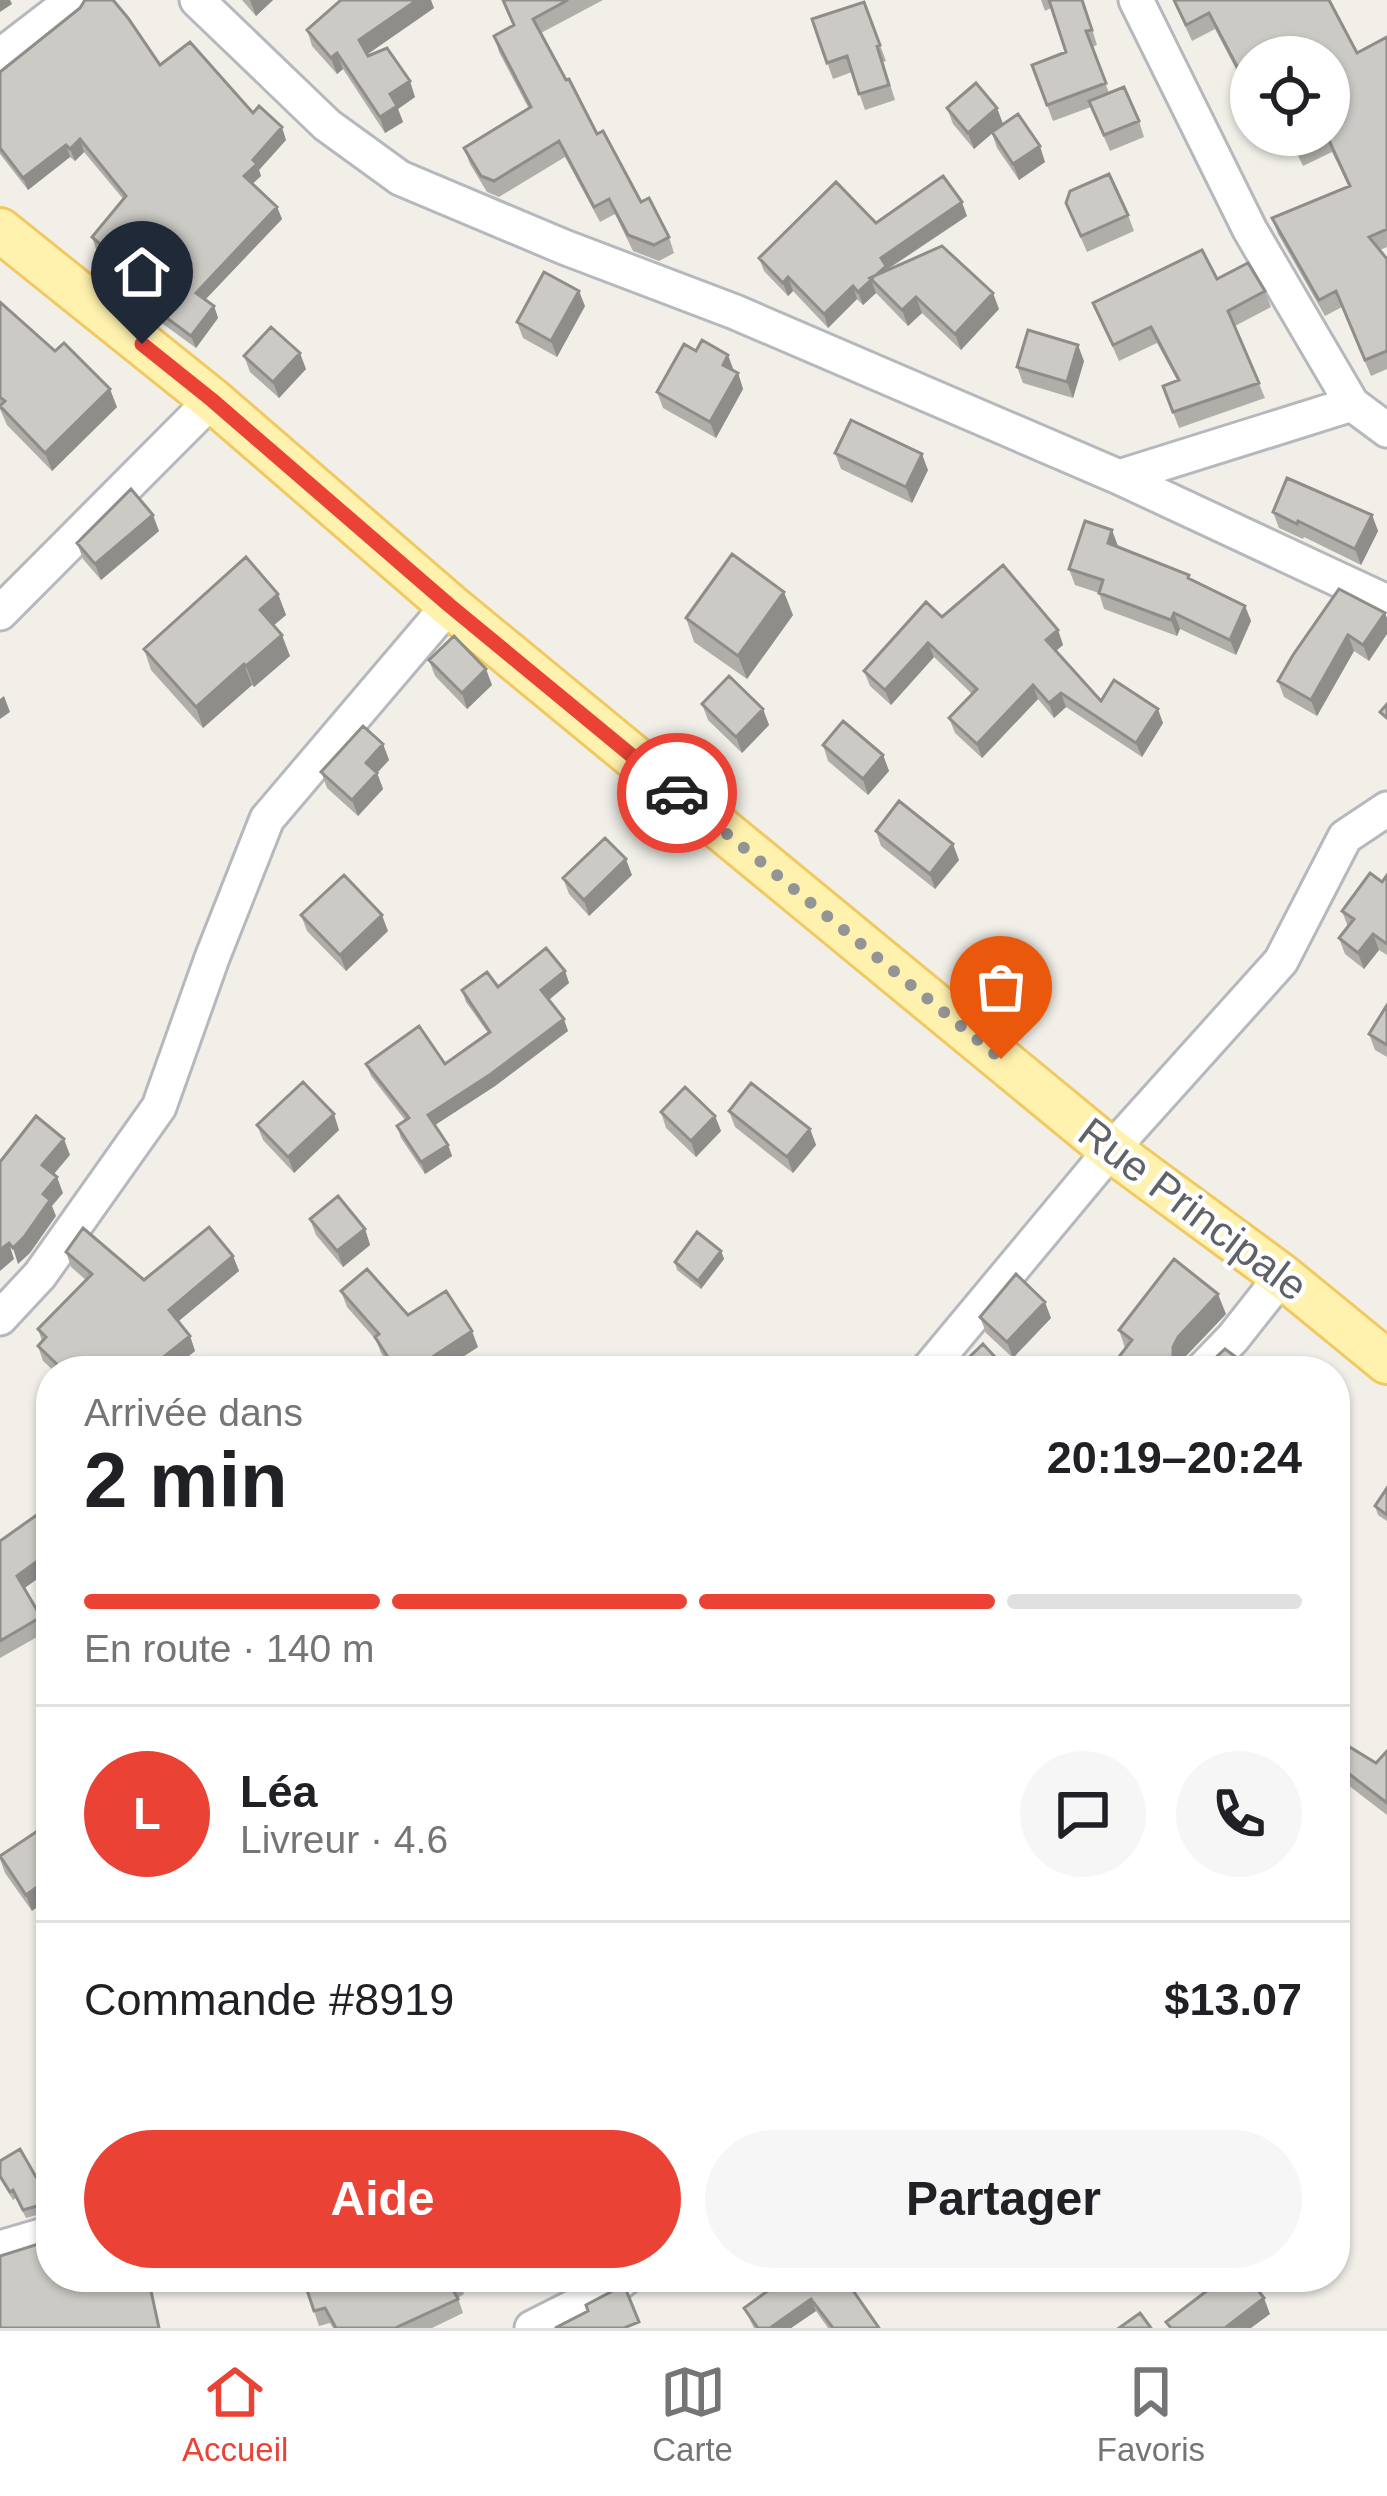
<!DOCTYPE html>
<html lang="fr">
<meta charset="utf-8">
<style>
:root{--surface:#fff;--page:#f6f6f6;--text:#202124;--muted:#757577;--line:#e0e0e0;--accent:#ea4335}
body{margin:0;font-family:Helvetica,sans-serif;background:var(--page);color:var(--text);height:100vh;display:flex;flex-direction:column;font-size:45px;white-space:nowrap}
*{box-sizing:border-box;margin:0}
p{font-size:39px;color:var(--muted)}
.icon{flex:none;width:66px;height:66px;fill:none;stroke:currentColor;stroke-width:2;stroke-linecap:round;stroke-linejoin:round}
.map{position:relative;flex:1;overflow:hidden}
.panel{position:absolute;left:36px;top:1356px;width:1314px;height:936px;display:flex;flex-direction:column;background:var(--surface);border-radius:48px;box-shadow:0 3px 9px #0004}
.panel>*{flex:none}
.buttons{position:absolute;left:1230px;top:36px;display:grid;gap:24px}
.buttons a{display:grid;place-items:center;width:120px;height:120px;border-radius:50%;background:var(--surface);box-shadow:0 3px 9px #0004;font-size:60px}
.pin{position:absolute;display:grid;place-items:center;width:102px;height:102px;color:#fff;margin:-123px -51px;border-radius:50% 50% 50% 0;rotate:-45deg;box-shadow:0 0 12px #0007}
.pin .icon{rotate:45deg}
.courier{position:absolute;display:grid;place-items:center;width:120px;height:120px;margin:-60px;border:9px solid #ea4335;border-radius:50%;background:#fff;color:#222;box-shadow:0 3px 15px #0007}
.summary em{font-style:normal;font-weight:700}
.summary div{display:flex;flex-direction:column-reverse}
.summary{display:flex;align-items:center;justify-content:space-between;height:204px;padding:0 48px}
h1{font-size:78px;font-weight:700;line-height:90px}
.bar{display:grid;grid-template-columns:repeat(4,1fr);gap:18px 12px;align-content:center;height:144px;padding:0 48px}
.bar i{height:15px;border-radius:9px;background:var(--line)}
.bar .on{background:var(--accent)}
.bar p{grid-column:span 4}
.line{display:flex;align-items:center;gap:30px;padding:0 48px;border-top:3px solid var(--line)}
.line div{flex:1}
.round{display:grid;place-items:center;flex:none;width:126px;height:126px;border-radius:63px;background:var(--page)}
.button{display:flex;gap:24px;margin-top:auto;padding:24px 48px}
.button a{flex:1;height:138px;border-radius:72px;background:var(--accent);color:#fff;font-size:48px;font-weight:700;line-height:138px;text-align:center}
.button a+a{background:var(--page);color:var(--text)}
.dock{display:flex;justify-content:space-around;align-items:center;height:168px;border-top:3px solid var(--line);background:var(--surface);font-size:33px;color:var(--muted)}
.dock a{display:grid;justify-items:center;gap:6px}
.dock .on{color:var(--accent)}
.map>svg:first-child{display:block}
</style>
<div class="map">
<svg width="1387" height="2328" viewBox="0 0 1387 2328">
<rect width="100%" height="100%" fill="#f1efe8"/>
<g fill="none" stroke-linecap="round" stroke-linejoin="round">
<g stroke="#b5b8bc" stroke-width="39">
<path id="minor" d="M197,0L327,125L400,178L564,247L735,312L1119,477L1387,602
M1136,0L1250,230L1352,404L1387,430
M0,56L73,0
M1119,477L1352,404
M0,613L212,400
M0,1318L40,1275L159,1107L212,958L267,819L449,605
M927,1371L1111,1150L1281,961L1345,837L1387,809
M1201,1371L1233,1338L1282,1276
M0,2248L51,2233
M532,2328L613,2287L626,2277"/>
</g>
<g stroke="#f2c960" stroke-width="48">
<path id="major" d="M0,230L212,400L449,605L1111,1150L1282,1276L1387,1362"/>
</g>
<use href="#minor" stroke="#fff" stroke-width="33"/>
<use href="#major" stroke="#fff2af" stroke-width="42"/>
</g>
<path fill="#afaea9" d="M242,0H273L256,16Z
M504,0H603L541,33L597,134L641,202L669,237L674,253L659,261L633,251L615,214L600,222L565,157L499,197L487,192L470,164L464,148L529,109L499,52L494,36L513,26Z
M1041,0H1083L1097,45L1092,47L1109,93L1139,121L1144,137L1110,151L1091,107L1053,121L1032,65L1066,52L1051,8L1045,11Z
M1173,0H1329L1357,53L1387,37V247L1380,250L1387,259V369L1371,376L1342,307L1325,316L1278,234L1272,218L1349,187L1332,152L1303,166L1288,135H1329L1251,57V98L1215,29L1192,41Z
M864,2L886,61L883,62L895,100L865,110L852,72L833,79L812,19Z
M434,8L367,54L415,97L398,109L403,122L385,133L343,69L337,74L312,46L307,30Z
M160,65L253,113L286,140L259,170L261,176L252,184L277,207L282,219L205,300L214,306L218,318L196,348L148,313L144,301L148,294L96,249L92,237L124,200L84,152L75,161L70,157L28,190L0,154V72Z
M947,108H997L1003,124L1045,162L1019,180L997,148L992,133L974,149L953,124Z
M1066,203L1128,215L1134,231L1087,252Z
M967,216L887,270L999,309L961,350L922,313L908,326L876,293L863,305L857,299L828,328L793,291L788,296L764,271L759,258L876,223Z
M1217,279L1265,291L1271,307L1235,326L1265,398L1179,428L1163,386L1177,380L1157,343L1119,361L1093,303Z
M0,302L117,407L52,471L7,425L0,409Z
M585,306L557,357L523,338L517,322Z
M244,356L306,369L279,398L250,372Z
M1084,361L1073,398L1023,383L1017,367Z
M734,371L738,373L743,389L716,438L663,408L657,392Z
M835,453L928,470L912,503L841,469Z
M1273,512L1372,515L1378,531L1361,565L1304,537L1303,539L1279,528Z
M159,531L101,580L83,559L77,543Z
M1118,547L1189,575L1190,579L1245,606L1251,621L1236,655L1180,629L1177,636L1104,609L1099,593L1075,585L1069,569Z
M278,594L286,615L274,625L290,656L254,687L252,685L203,728L151,670L144,649Z
M1385,613L1369,661L1354,651L1317,716L1284,697L1278,681Z
M793,615L747,679L694,642L686,618Z
M942,617L1058,630L1063,645L1055,651L1101,701L1163,723L1142,757L1066,707L1054,718L1038,699L982,758L955,733L949,718L972,694L934,657L891,705L870,686L864,671Z
M429,660L492,685L467,709L435,676Z
M702,704L763,709L769,725L742,753L708,720Z
M383,744L389,760L377,773L383,789L358,816L327,788L321,772Z
M823,745L883,755L889,771L868,795L828,761Z
M876,831L959,860L935,889L881,846Z
M632,875L589,916L569,894L563,878Z
M1387,875V955L1379,950L1364,969L1345,954L1339,938L1348,927L1342,911L1382,882Z
M301,915L388,931L346,971L307,931Z
M565,971L569,983L549,1000L568,1031L495,1086L435,1125L448,1145L452,1156L425,1174L401,1138L397,1126L405,1120L371,1076L366,1064H445L488,1033L466,1002L462,990L498,987Z
M1387,1005V1057L1375,1050L1369,1034Z
M729,1111L810,1129L816,1145L793,1173L735,1127Z
M661,1112L715,1116L721,1131L696,1157L666,1128Z
M257,1125L339,1130L294,1173L263,1140Z
M310,1219L365,1229L370,1245L343,1267L316,1235Z
M721,1251L724,1259L701,1289L677,1270L675,1262Z
M66,1252L144,1280L233,1256L239,1271L178,1321L190,1336L195,1351L170,1371H54L43,1361L38,1346L42,1341L38,1329L86,1280L71,1267Z
M341,1291L408,1315L478,1347L441,1371H393L381,1353L376,1340L347,1307Z
M1226,1314L1185,1357L1181,1366L1189,1371H1108L1125,1348L1119,1330Z
M980,1317L1051,1318L1013,1358L986,1333Z
M1387,1488V1521L1378,1515L1375,1506Z
M51,1505V1569L24,1588L41,1617L46,1632L0,1658V1541Z
M1335,1738L1376,1763L1387,1751V1815L1335,1775Z
M39,1830L32,1911L5,1873L0,1859Z
M0,2161L36,2177L51,2169V2211L26,2218L16,2198L13,2200L0,2179Z
M458,2277L464,2294L458,2298L463,2313L432,2328H333L330,2323L319,2326L305,2284L339,2280Z
M787,2277H855L858,2285L852,2289L879,2328H828L816,2311L791,2328H754L744,2308Z"/>
<path fill="#8f8d8a" d="M0,0H10L12,4L0,12Z
M250,0H273L256,16Z
M417,0H431L434,8L365,56L359,40Z
M337,53L343,69L337,74L331,58Z
M410,81L415,97L398,109L403,122L385,133L380,117L390,94Z
M997,108L1003,124L974,149L968,133Z
M282,127L286,140L259,170L261,176L248,188L244,176L253,160Z
M80,139L84,152L75,161L70,149Z
M66,145L70,157L28,190L23,178Z
M1040,146L1045,162L1019,180L1013,164Z
M962,202L967,216L872,279L881,258Z
M277,207L282,219L200,305L196,293Z
M788,277L793,291L788,296L783,283Z
M871,280L876,293L863,305L858,292Z
M853,286L857,299L828,328L824,314Z
M579,291L585,306L557,357L551,341Z
M993,293L999,309L961,350L955,334Z
M916,297L922,313L908,326L902,310Z
M214,306L218,318L196,348L191,336Z
M1078,345L1084,361L1073,398L1067,382Z
M300,353L306,369L279,398L273,382Z
M728,355L734,371L723,365Z
M738,373L743,389L716,438L710,422Z
M110,389L117,407L52,471L45,453Z
M922,454L928,470L912,503L906,487Z
M153,515L159,531L101,580L95,564Z
M1372,515L1378,531L1361,565L1355,549Z
M1112,530L1118,546L1108,543Z
M784,592L793,615L747,679L738,656Z
M278,594L286,615L267,631L260,610Z
M1245,606L1251,621L1236,655L1230,640Z
M1174,613L1180,629L1177,636L1171,620Z
M1385,613L1387,618V634L1369,661L1363,645Z
M1058,630L1063,645L1051,655L1046,640Z
M282,635L290,656L254,687L246,666Z
M1348,635L1354,651L1317,716L1311,700Z
M928,643L934,657L891,705L885,690Z
M244,664L252,685L203,728L196,707Z
M486,669L492,685L467,709L462,693Z
M1033,685L1038,699L982,758L977,744Z
M1061,693L1066,707L1054,718L1049,703Z
M4,696L10,712L0,719V699Z
M763,709L769,725L742,753L736,737Z
M1158,709L1163,723L1142,757L1136,743Z
M383,744L389,760L377,773L383,789L358,816L352,800L366,763Z
M883,755L889,771L868,795L863,779Z
M953,844L959,860L935,889L930,874Z
M626,859L632,875L589,916L584,900Z
M382,915L388,931L346,971L340,955Z
M1373,934L1379,950L1364,969L1358,953Z
M565,971L569,983L546,1002L541,990Z
M564,1019L568,1031L495,1086L432,1127L428,1115Z
M334,1114L339,1130L294,1173L288,1157Z
M715,1116L721,1131L696,1157L691,1141Z
M810,1129L816,1145L793,1173L787,1157Z
M64,1139L70,1155L48,1181L42,1165Z
M448,1145L452,1156L425,1174L421,1162Z
M57,1177L63,1193L52,1206L56,1216L30,1253L18,1264L13,1248L43,1194Z
M365,1229L370,1245L343,1267L337,1251Z
M9,1243L14,1259L0,1271V1250Z
M721,1251L724,1259L701,1289L698,1281Z
M233,1256L239,1271L174,1325L169,1310Z
M1218,1294L1226,1314L1185,1357L1180,1367L1173,1356V1347L1178,1337Z
M1045,1302L1051,1318L1013,1358L1007,1342Z
M472,1331L478,1347L441,1371H411Z
M190,1336L195,1351L170,1371H146Z
M51,1551V1569L22,1590L17,1576Z
M51,1877V1897L32,1911L26,1895Z
M849,2277H855L858,2285L850,2291L845,2279Z
M1264,2298L1270,2314L1251,2328H1225Z
M811,2299L816,2311L791,2328H770Z"/>
<path fill="#cccac5" stroke="#8f8d8a" stroke-width="3" d="M85,0H113L128,18L160,65L190,42L253,113L259,106L282,127L253,160L257,164L244,176L277,207L196,293L214,306L191,336L144,301L152,289L92,237L126,196L80,139L70,149L66,145L23,178L0,148V72L80,8Z
M341,0H417L359,40L368,56L387,48L410,81L390,94L397,106L380,117L337,53L331,58L307,30Z
M503,0H568L533,19L566,80L569,79L597,134L603,131L641,202L649,198L669,237L654,245L628,235L609,199L594,207L559,141L494,181L481,176L464,148L531,107L494,36L514,25Z
M1049,0H1082L1092,30L1086,31L1106,83L1047,105L1032,65L1066,52Z
M1174,0H1329L1357,53L1387,37V229L1369,237L1387,259V351L1365,360L1336,291L1319,300L1272,218L1350,186L1327,136L1297,150L1290,135H1329V57H1251V93L1209,13L1186,25Z
M864,2L880,45L877,46L889,85L859,94L847,56L827,63L812,19Z
M976,83L997,108L968,133L947,108Z
M1124,87L1139,121L1104,135L1089,101Z
M1018,114L1040,146L1013,164L992,132Z
M1109,174L1128,215L1081,236L1066,203L1070,191Z
M943,176L962,202L881,258L886,266L876,275L870,278L872,279L858,292L853,286L824,314L788,277L783,283L759,258L836,182L876,223Z
M942,246L993,293L955,334L916,297L902,310L870,278Z
M1202,250L1217,279L1248,263L1265,291L1228,311L1259,383L1173,412L1163,386L1179,380L1151,327L1113,345L1093,303Z
M544,272L579,291L551,341L517,322Z
M0,302L55,351L64,343L110,389L45,453L0,406L5,401L0,397Z
M271,327L300,353L273,382L244,356Z
M1028,330L1078,345L1067,382L1017,367Z
M702,340L728,355L723,365L738,373L710,422L657,392L684,344L696,351Z
M851,420L922,454L906,487L835,453Z
M1287,478L1372,515L1355,549L1298,521L1297,524L1273,512Z
M131,489L153,515L95,564L77,543Z
M1085,521L1112,530L1108,543L1189,575L1188,578L1245,606L1230,640L1174,613L1171,620L1099,593L1103,580L1069,569Z
M732,554L784,592L738,656L686,618Z
M246,557L278,594L260,610L282,635L246,666L244,664L196,707L144,649Z
M1003,565L1058,630L1046,640L1101,701L1114,680L1158,709L1136,743L1061,693L1049,703L1033,685L977,744L949,718L977,689L928,643L885,690L864,671L926,602L942,617Z
M1339,589L1385,613L1363,645L1348,635L1311,700L1278,681L1293,655Z
M454,636L486,669L462,693L429,660Z
M729,676L763,709L736,737L702,704Z
M1387,704V718L1380,712Z
M843,721L883,755L863,779L823,745Z
M363,726L383,744L366,763L377,773L352,800L321,772Z
M899,801L953,844L930,874L876,831Z
M605,838L626,859L584,900L563,878Z
M1370,873L1382,882L1387,875V944L1373,934L1358,953L1339,938L1354,919L1342,911Z
M344,875L382,915L340,955L301,915Z
M546,948L565,971L541,990L564,1019L491,1074L428,1115L448,1145L421,1162L397,1126L409,1118L366,1064L419,1026L445,1064L490,1032L462,990L487,972L498,987Z
M1387,1005V1045L1369,1034Z
M303,1082L334,1114L288,1157L257,1125Z
M751,1083L810,1129L787,1157L729,1111Z
M685,1087L715,1116L691,1141L661,1112Z
M36,1116L64,1139L42,1165L57,1177L43,1194L50,1200L24,1237L13,1248L9,1243L0,1250V1162Z
M338,1196L365,1229L337,1251L310,1219Z
M209,1227L233,1256L169,1310L190,1336L146,1371H64L38,1346L46,1337L38,1329L92,1274L66,1252L83,1228L144,1280Z
M697,1232L721,1251L698,1281L675,1262Z
M1174,1259L1218,1294L1178,1337L1173,1347V1356L1178,1365L1189,1371H1166L1158,1366L1154,1371H1108L1132,1340L1119,1330Z
M367,1269L408,1315L446,1291L472,1331L411,1371H397L375,1337L379,1334L341,1291Z
M1016,1274L1045,1302L1007,1342L980,1317Z
M983,1344L1008,1371H955Z
M1225,1349L1255,1371H1196H1201Z
M1387,1488V1515L1375,1506Z
M51,1505V1551L17,1576L41,1617L0,1641V1541Z
M1335,1738L1376,1763L1387,1751V1803L1335,1763Z
M39,1830L51,1848V1877L26,1895L0,1856Z
M20,2149L36,2177L51,2169V2202L23,2210L13,2190L10,2192L0,2176V2161Z
M51,2240V2277H148L159,2328H0V2256Z
M325,2277H338L339,2280L344,2277H458L459,2279L450,2284L458,2299L395,2328H336L325,2308L314,2311L305,2284Z
M787,2277H849L845,2279L879,2328H833L811,2299L770,2328H758L744,2308Z
M1225,2277H1248L1264,2298L1225,2328H1171L1166,2322Z
M624,2285L639,2322L624,2328H555L588,2311L586,2305Z
M1140,2313L1151,2328H1119Z"/>
<g fill="none" stroke-linecap="round" stroke-linejoin="round">
<path stroke="#929495" stroke-width="12" stroke-dasharray="0 21.6" d="M677,793L1001,1059"/>
<path stroke="#ea4335" stroke-width="15" d="M142,344L212,400L449,605L677,793"/>
</g>
<g text-anchor="middle" dominant-baseline="central" stroke-width="9" stroke-linejoin="round" paint-order="stroke">
<g font-size="42" fill="#5f6368" stroke="#fff">
<text transform="translate(1193 1209) rotate(37)">Rue Principale</text>
</g>
</g>
</svg>
<div class="buttons">
<a><svg class="icon" aria-label="locate" viewBox="0 0 24 24"><circle cx="12" cy="12" r="6"/><path d="M12 2v4M12 18v4M2 12h4M18 12h4"/></svg></a>
</div>
<div class="pin" style="left:1001px;top:1059px;background:#ea580c"><svg class="icon" aria-label="bag" viewBox="0 0 24 24"><path d="M5 8h14l-1 12H6zM9 8a3 3 0 0 1 6 0"/></svg></div>
<div class="pin" style="left:142px;top:344px;background:#1f2937"><svg class="icon" aria-label="home" viewBox="0 0 24 24"><path d="M3 11l9-7 9 7M6 9v11h12V9"/></svg></div>
<div class="courier" style="left:677px;top:793px"><svg class="icon" aria-label="car" viewBox="0 0 24 24"><path d="M5 17H2v-5l4-1 3-4h7l3 4 3 1v5h-3M9 17h6M6 11h13"/><circle cx="7" cy="17" r="2"/><circle cx="17" cy="17" r="2"/></svg></div>
<section class="panel">
<div class="summary"><div><h1>2 min</h1><p>Arrivée dans</p></div><em>20:19–20:24</em></div>
<div class="bar"><i class="on"></i><i class="on"></i><i class="on"></i><i></i><p>En route · 140 m</p></div>
<div class="line" style="height:216px"><b class="round" style="background:var(--accent);color:#fff">L</b><div><b>Léa</b><p>Livreur · 4.6</p></div><a class="round"><svg class="icon" aria-label="chat" viewBox="0 0 24 24"><path d="M4 5h16v11H9l-5 4z"/></svg></a><a class="round"><svg class="icon" aria-label="phone" viewBox="0 0 24 24"><path d="M5 4h4l2 5-3 2q2 4 5 5l2-3 5 2v4C11 20 4 13 5 4z"/></svg></a></div>
<div class="line" style="height:156px"><div>Commande #8919</div><b>$13.07</b></div>
<div class="button"><a>Aide</a><a>Partager</a></div>
</section>
</div>
<nav class="dock">
<a class="on"><svg class="icon" aria-label="home" viewBox="0 0 24 24"><path d="M3 11l9-7 9 7M6 9v11h12V9"/></svg>Accueil</a>
<a><svg class="icon" aria-label="map" viewBox="0 0 24 24"><path d="M3 6l6-2 6 2 6-2v14l-6 2-6-2-6 2zM9 4v14M15 6v14"/></svg>Carte</a>
<a><svg class="icon" aria-label="saved" viewBox="0 0 24 24"><path d="M7 4h10v16l-5-4-5 4z"/></svg>Favoris</a>
</nav>
